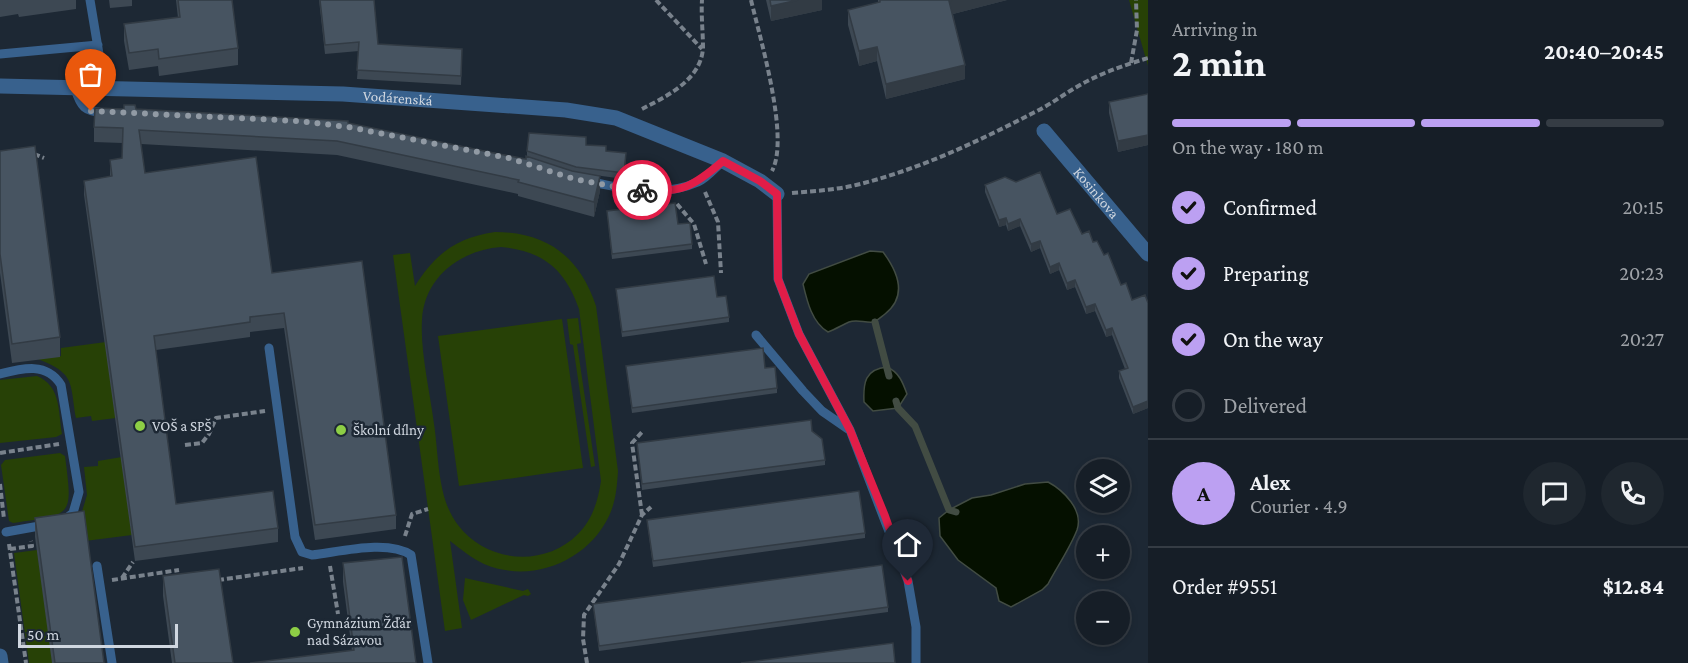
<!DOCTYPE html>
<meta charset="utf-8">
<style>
:root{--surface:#161e27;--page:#1f272f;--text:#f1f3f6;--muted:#9ea2a7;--line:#353c44;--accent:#bca0f2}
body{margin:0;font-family:"Crimson Pro",serif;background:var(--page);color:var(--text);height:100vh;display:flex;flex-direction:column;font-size:22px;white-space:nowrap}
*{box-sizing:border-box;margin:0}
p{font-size:20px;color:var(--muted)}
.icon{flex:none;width:33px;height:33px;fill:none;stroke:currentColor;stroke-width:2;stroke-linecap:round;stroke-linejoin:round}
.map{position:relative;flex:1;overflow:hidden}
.side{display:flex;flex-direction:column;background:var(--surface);width:540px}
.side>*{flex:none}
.tools{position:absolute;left:1076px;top:459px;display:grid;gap:12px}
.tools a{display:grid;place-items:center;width:54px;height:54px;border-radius:50%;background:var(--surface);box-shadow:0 3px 9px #0003,0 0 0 2px var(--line);font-size:30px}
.scale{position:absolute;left:18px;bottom:15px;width:160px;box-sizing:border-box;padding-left:6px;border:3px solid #d0d7e0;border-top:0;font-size:16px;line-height:21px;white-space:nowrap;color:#d0d7e0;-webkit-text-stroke:4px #1d2834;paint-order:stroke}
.pin{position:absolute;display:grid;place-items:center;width:51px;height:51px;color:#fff;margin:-62px -26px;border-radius:50% 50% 50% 0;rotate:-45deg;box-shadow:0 0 6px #0007}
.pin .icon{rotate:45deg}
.courier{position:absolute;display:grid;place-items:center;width:60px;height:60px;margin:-30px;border:4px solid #e11d48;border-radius:50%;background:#fff;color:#222;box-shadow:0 2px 8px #0007}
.overview em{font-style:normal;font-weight:700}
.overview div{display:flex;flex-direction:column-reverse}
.overview{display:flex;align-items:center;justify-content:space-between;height:102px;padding:0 24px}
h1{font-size:39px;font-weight:700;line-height:45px}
.bar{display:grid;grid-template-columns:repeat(4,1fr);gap:9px 6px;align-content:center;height:72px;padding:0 24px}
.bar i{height:8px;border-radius:4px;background:var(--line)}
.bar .active{background:var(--accent)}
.bar p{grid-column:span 4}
.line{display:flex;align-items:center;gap:15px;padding:0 24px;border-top:2px solid var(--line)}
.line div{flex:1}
.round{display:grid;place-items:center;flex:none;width:63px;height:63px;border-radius:32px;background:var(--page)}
ol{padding:0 24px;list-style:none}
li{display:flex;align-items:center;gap:18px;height:66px}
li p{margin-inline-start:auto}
li .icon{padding:6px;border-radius:50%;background:var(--accent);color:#111;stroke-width:4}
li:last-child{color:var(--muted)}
li i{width:33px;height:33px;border:3px solid var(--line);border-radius:50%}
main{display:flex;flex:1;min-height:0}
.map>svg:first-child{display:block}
</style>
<main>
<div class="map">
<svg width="1148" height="663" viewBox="0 0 1148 663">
<rect width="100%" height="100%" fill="#1d2834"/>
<path fill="#274106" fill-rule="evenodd" d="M1129,0H1148V66Z
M495,232C547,232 580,257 596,306L618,471C617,486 616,501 609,516C587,562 531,584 484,564C471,558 461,549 450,541L462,628L445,631L393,255L410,253L415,286C436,253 456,238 495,232ZM501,247C543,251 565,269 579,309L601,481C598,500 593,519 578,534C544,568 487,563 458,525C437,498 439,456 434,424C430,392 420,351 422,320C424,277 461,250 501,247Z
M578,318L581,343L577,344L595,466L591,467L573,345L570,344L567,319Z
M562,319L583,468L459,486L438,336Z
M106,342L116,418L92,421L91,416L76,418C70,381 75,374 38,359L61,356V348Z
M37,376C61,386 58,410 62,434L56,437L0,443V380Z
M60,453L65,456C73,518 73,514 13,523L9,521L1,465L5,460Z
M122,457L132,535L85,541L81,515L87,495L84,467L98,466V461Z
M37,550L53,663H29L14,553Z
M465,578L523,591L528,589L531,594L528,596L524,595L471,620L463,600Z"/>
<path fill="#051000" stroke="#424c43" stroke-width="1.5" d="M870,251L883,252C898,272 908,296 885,314C881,317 877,321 873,322C865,323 857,319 849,322C842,325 836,329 828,332C812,323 807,301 803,284L809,274Z
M887,367C899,372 903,383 907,394L898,408L873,411L864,402C863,383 865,369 887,367Z
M1048,482C1063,490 1084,510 1077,530C1070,548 1057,567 1048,584L1042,590L1011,607L999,601L996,588L958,560L940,536L939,518L949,510L972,498L991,495L1025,484Z"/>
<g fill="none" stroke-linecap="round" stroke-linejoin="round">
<path stroke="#424c43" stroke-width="7" d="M875,322L889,376
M896,401L898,408L915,426L949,510L956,512"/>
<path stroke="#79828c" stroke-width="4" stroke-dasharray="6 3" stroke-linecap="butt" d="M656,0L702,49
M751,0C760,38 790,138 772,171
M1131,63L1137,30L1136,0
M642,109C667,96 701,80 703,48C703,32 701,16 702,0
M34,154L44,158
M705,192L718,222L721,273
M792,193C814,191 835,190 856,185C918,170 977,142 1033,113C1050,105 1064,94 1080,85C1101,73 1125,65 1148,58
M677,204L694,224L706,264
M185,445L202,443L209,434L216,418L265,411
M0,453L59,444
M0,484L4,519
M642,515L632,443L643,431
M405,536L412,514L428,509
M9,544L26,663
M10,549L32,546L31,541
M330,566L338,614
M122,578L133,562
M112,580L179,570
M218,580L303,568
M587,663L583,639L584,615L619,564L642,515L651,507"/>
<path stroke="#38618d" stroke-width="9" d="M90,0L105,90
M0,54L98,45
M75,89C81,107 84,111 104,113
M588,181C624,189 662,198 698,182C707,178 715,168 723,161
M777,194L778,279L799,334L850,430L908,581L916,627V663
M756,335L803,391L822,411L848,429
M269,348L295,537L302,552L312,555C339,552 388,539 411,555L428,663
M0,374C23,368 47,362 61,385L79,492L73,513L64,520
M6,532L45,525
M97,566L112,663"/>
<g stroke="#38618d" stroke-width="15">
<path id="s1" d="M0,86L343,94L566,110L616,118L723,161L760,181L777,194"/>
<path id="s2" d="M1044,131L1148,254"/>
<path d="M0,656L1,663"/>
</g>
</g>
<path fill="#3d4853" d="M0,0H76V9L19,17L18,14L0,17Z
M109,0H132V6L110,8Z
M176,0H232L238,48V65L159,76L158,66L129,70L124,41V24L178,18Z
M319,0H374L378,44L462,58L461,85L357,79L359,51L325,54Z
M766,0H822V10L771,21Z
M878,0H1007L953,14L965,79L886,99L877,61L859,66L848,25V10L878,3Z
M1148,94V145L1118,152L1109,113V102Z
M136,109L348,123L526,159L527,157V151L586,145L626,158L624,179L587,174L600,191L594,217L518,196V194L337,155L141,144L145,173L272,273L396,515V529L315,540L284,328L250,332V337L156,350L176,504L278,528V542L135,561L84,195V181L110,177V160L122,158V143L94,142V127Z
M0,151L60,337V357L12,363L0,273Z
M985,185L1057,214L1093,242L1104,255L1121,285L1132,300L1148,303V408L1133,414L1119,378V371L1125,369L1112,335L1106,337L1095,311L1086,314L1075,287L1067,290L1059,270L1050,274L1040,248L1031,252L1020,226L1008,231L1006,225L999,227L985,192Z
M607,211L678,224L692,244V249L612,259Z
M616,289L717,297L729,317V322L622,337Z
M626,366L765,368L777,388V393L632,413Z
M812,431L825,460V465L642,490L637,443Z
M35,518L104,663H52L35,537Z
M647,520L865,533V538L653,567Z
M343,563L416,663L352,651L343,582Z
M163,576L233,663H172L163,596Z
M593,604L888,607V612L599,651Z"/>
<path fill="#323b44" d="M798,0H822V10L771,21V6Z
M952,0H1007L949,15V1Z
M877,47V61L859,66V51Z
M965,65V79L886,99V84Z
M1148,135V145L1118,152V141Z
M600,176V191L594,217V202Z
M1006,218V225L999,227V220Z
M1020,219V226L1008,231V224Z
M1040,241V248L1031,252V244Z
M1059,263V270L1050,274V267Z
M1075,280V287L1067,290V283Z
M1095,304V311L1086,314V307Z
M1112,328V335L1106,337V330Z
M1148,401V408L1133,414V407Z"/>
<path fill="#475461" stroke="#323b44" stroke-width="1.5" d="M178,0H232L238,48L159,59L158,49L129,53L124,24L180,17Z
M320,0H374L378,44L462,49L461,76L357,70L359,42L325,45Z
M770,0H798L771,6Z
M880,0H952L949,1L965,65L886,84L877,47L859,51L848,10L880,2Z
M1148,94V135L1118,141L1109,102Z
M124,105H135L136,109L348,121V123L494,153L526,159V156L572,171L600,176L594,202L518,182L519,180L337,141L139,130L145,173L256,157L272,273L362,261L396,515L315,525L284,313L250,317V322L154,336L176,504L273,491L278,528L135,547L84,181L112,176L110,160L122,158L123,128L94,127L95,108L124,109Z
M529,133L586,137V145L606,146V151L626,153L624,173L576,167L527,151Z
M35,146L60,337L12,344L0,254V151Z
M1040,172L1057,214L1070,209L1082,234L1089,231L1093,242L1097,241L1104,255L1108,253L1121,285L1126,283L1132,300L1145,295L1148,303V401L1133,407L1119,371L1128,368L1112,328L1106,330L1095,304L1086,307L1075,280L1067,283L1059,263L1050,267L1040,241L1031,244L1020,219L1008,224L1006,218L999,220L985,185L1005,177L1016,182Z
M675,203L678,224L690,223L692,244L612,254L607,211Z
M714,276L717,297L726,296L729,317L622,332L616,289Z
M763,348L765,368L775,367L777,388L632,408L626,366Z
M811,420L812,431L822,439L825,460L642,484L637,443Z
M859,491L865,533L653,561L647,520Z
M84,511L104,663H55L35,518Z
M402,557L416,663H250L354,650L343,563Z
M882,565L888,607L599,646L593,604Z
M219,569L233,663H175L163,576Z
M893,643L895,663H741Z"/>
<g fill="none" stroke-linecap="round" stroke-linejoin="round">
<path stroke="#919aa4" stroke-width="6" stroke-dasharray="0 10.8" d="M91,111L298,121L348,127L509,158L574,179L611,186L642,190"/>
<path stroke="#e11d48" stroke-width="8" d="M642,190C681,194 694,186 723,161L760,181L777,194L778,279L799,334L850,430L885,516L908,581"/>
</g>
<g fill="#8dce45" stroke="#1d2834" stroke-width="2">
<circle cx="140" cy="426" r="6"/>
<circle cx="341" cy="430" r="6"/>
<circle cx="295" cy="632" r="6"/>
</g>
<g text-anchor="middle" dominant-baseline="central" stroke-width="5" stroke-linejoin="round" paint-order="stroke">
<g font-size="15" fill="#d0d7e0" stroke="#1d2834">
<text stroke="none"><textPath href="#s1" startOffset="398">Vodárenská</textPath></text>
<text stroke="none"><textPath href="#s2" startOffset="81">Kosinkova</textPath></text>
</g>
<g font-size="15" fill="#d0d7e0" stroke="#1d2834" text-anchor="start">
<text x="152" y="426">VOŠ a SPŠ</text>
<text x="353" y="430">Školní dílny</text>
<text x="307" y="623">Gymnázium Žďár<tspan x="307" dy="17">nad Sázavou</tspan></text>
</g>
</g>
</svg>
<div class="tools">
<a><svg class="icon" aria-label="layers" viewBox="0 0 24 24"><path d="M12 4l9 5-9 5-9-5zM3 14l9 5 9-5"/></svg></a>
<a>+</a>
<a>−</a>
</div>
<div class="scale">50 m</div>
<div class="pin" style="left:91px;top:111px;background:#ea580c"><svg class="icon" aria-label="bag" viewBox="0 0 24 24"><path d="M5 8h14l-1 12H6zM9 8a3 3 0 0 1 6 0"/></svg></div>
<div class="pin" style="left:908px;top:581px;background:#1f2937"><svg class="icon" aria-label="home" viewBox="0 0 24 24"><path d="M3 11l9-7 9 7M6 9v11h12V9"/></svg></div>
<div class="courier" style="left:642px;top:190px"><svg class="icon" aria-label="bike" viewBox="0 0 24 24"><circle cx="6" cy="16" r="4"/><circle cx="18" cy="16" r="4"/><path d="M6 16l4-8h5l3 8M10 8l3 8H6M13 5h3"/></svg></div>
</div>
<section class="side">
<div class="overview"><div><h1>2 min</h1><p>Arriving in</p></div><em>20:40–20:45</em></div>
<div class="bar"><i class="active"></i><i class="active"></i><i class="active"></i><i></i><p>On the way · 180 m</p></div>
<ol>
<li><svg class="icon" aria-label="check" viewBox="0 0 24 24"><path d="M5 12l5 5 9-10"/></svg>Confirmed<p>20:15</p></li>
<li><svg class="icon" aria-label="check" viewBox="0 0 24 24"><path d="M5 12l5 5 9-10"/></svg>Preparing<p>20:23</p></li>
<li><svg class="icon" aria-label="check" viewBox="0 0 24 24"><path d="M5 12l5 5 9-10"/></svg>On the way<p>20:27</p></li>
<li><i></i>Delivered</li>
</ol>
<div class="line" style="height:108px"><b class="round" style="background:var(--accent);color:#111">A</b><div><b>Alex</b><p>Courier · 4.9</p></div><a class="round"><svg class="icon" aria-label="chat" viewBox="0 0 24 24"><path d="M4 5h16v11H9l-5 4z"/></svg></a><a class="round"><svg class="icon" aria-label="phone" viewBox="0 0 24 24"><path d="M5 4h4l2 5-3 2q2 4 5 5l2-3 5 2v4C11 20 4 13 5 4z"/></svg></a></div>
<div class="line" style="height:78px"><div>Order #9551</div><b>$12.84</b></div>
</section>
</main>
